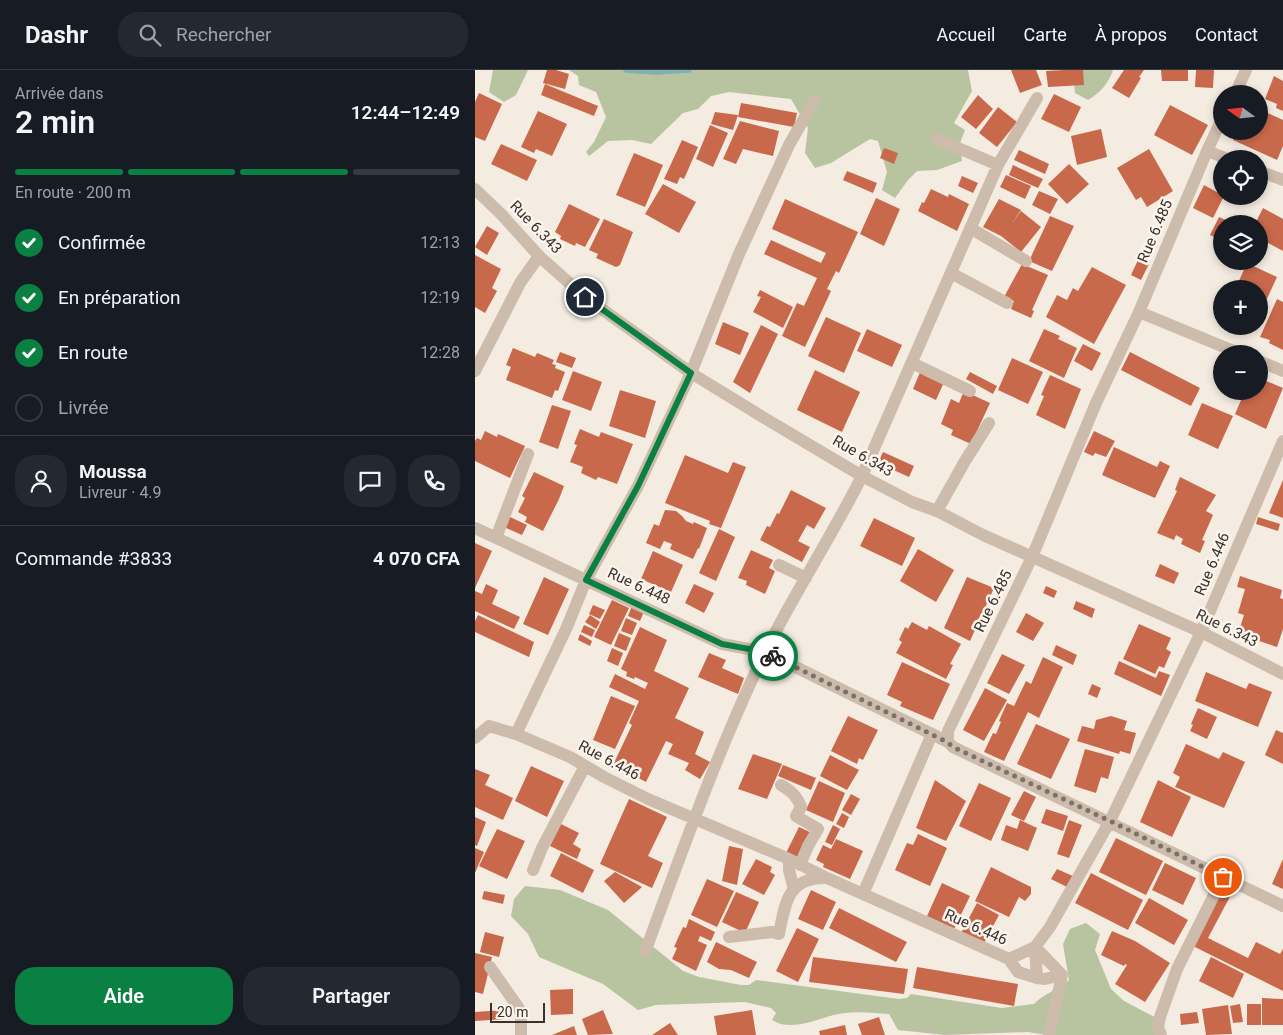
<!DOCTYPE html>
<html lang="fr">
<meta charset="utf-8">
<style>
:root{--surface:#171b24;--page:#242831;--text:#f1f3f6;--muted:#9ea1a6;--line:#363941;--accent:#0b8043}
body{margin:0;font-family:Roboto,sans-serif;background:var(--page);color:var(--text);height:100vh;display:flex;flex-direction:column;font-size:19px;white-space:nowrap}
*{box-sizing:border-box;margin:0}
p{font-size:16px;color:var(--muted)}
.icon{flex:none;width:28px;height:28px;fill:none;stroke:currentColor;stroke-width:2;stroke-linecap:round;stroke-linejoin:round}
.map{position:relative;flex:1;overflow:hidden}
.sheet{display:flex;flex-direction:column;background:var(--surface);width:475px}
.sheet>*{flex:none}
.needle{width:32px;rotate:285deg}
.controls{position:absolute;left:738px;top:15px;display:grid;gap:10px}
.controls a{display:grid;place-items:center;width:55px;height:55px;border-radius:50%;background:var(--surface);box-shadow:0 2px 8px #0003;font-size:25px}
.scale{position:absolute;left:15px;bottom:12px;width:55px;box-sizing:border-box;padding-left:5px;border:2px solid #3b302b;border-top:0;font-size:14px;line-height:18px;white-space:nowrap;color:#3b302b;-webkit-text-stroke:4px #fbf5ee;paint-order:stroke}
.pin{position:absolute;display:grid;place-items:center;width:42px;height:42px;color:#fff;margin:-21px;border:2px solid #fff;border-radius:50%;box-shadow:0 1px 5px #0007}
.courier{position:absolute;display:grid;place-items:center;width:50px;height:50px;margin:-25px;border:4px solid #0b8043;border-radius:50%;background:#fff;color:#222;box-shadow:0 1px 6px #0007}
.headline em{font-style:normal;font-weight:600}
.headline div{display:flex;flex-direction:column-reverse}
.headline{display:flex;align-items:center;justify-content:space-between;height:85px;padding:0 15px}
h1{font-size:32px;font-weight:600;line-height:38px}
.bar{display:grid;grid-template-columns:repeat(4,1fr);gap:8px 5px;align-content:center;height:60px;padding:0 15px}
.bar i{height:6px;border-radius:4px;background:var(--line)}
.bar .on{background:var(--accent)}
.bar p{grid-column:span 4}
.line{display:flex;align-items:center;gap:12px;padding:0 15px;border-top:1px solid var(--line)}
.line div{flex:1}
.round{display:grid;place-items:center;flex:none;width:52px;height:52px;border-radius:20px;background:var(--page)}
ol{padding:0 15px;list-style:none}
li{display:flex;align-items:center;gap:15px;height:55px}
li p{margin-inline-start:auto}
li .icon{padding:5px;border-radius:50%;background:var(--accent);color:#fff;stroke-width:4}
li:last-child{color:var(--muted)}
li i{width:28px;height:28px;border:2px solid var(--line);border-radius:50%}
.cta{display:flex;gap:10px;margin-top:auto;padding:10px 15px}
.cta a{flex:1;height:58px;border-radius:20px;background:var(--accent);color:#fff;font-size:20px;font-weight:600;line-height:58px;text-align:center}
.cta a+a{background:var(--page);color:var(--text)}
header{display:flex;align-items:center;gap:30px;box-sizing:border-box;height:70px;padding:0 25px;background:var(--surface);border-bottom:1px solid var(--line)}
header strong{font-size:24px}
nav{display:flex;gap:28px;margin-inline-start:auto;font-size:18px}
.search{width:350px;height:45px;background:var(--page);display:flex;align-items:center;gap:12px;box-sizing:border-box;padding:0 18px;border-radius:20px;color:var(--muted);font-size:19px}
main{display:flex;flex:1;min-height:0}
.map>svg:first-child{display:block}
</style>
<header>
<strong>Dashr</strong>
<div class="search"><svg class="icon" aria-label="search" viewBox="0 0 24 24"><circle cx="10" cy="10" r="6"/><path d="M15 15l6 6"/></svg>Rechercher</div>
<nav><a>Accueil</a><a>Carte</a><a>À propos</a><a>Contact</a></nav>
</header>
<main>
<section class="sheet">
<div class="headline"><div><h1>2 min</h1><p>Arrivée dans</p></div><em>12:44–12:49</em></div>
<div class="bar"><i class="on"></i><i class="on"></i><i class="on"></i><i></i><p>En route · 200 m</p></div>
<ol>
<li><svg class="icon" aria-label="check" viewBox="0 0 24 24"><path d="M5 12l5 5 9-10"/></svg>Confirmée<p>12:13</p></li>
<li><svg class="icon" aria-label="check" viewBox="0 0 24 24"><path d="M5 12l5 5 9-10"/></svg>En préparation<p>12:19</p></li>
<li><svg class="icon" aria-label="check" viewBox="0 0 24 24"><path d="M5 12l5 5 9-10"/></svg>En route<p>12:28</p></li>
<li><i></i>Livrée</li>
</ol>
<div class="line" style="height:90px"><a class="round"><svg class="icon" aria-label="person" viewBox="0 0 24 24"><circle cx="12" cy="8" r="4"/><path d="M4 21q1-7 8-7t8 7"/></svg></a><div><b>Moussa</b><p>Livreur · 4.9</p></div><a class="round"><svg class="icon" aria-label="chat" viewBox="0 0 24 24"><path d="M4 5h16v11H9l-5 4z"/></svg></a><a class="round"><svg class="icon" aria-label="phone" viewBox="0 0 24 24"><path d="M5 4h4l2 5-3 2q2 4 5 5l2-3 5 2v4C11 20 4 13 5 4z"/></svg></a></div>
<div class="line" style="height:65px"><div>Commande #3833</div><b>4 070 CFA</b></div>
<div class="cta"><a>Aide</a><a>Partager</a></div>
</section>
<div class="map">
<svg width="808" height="965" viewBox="0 0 808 965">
<rect width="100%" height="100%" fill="#f4ebe1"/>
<path fill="#b8c4a0" d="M18,0H53L41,25L29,32L14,22Z
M94,0H493L497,21L479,53L490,60L485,73L487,91L462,100L442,101L433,110L420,128L407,120L412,102L403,71L395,69L356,93L340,98L330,83L333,58L316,29L254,22L236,26L223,39L208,43L176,74L157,70L133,71L114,86L111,82L119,72L131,47L121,22L104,15L103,6Z
M598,0H638C634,13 624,24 613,30L600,23Z
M50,816L85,820L133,840L208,901L224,907L266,915H274L281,910L424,929L432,928L436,924L527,938L559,934C569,923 584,920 594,910L588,874L595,859L611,853L625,864L620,880L636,919L649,931L687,951L688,965H572L553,962L470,965L423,960L414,944C400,943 385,941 370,943C348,945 318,964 297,950L301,943L296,938L270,932L181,935L163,940L128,914L64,887L53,864L36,846L39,829Z"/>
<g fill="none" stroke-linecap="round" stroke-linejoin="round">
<path stroke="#7fb0b2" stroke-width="5.5" d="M151,0L181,2L214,0"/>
</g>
<path fill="#c8694b" d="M72,0H81L94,4L90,19L68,13Z
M536,0H561L567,15L545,23Z
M589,0H608L609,15L573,17L571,1Z
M649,0H669L664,7L666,8L654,28L637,18Z
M686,0H713V11H687Z
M721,0H739L738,18L720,17Z
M799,6L808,11V41L801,38L802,34L790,29Z
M70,14L123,36L119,46L66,25Z
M4,23L27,34L10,71L0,67V32Z
M579,24L606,37L594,62L566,49Z
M503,25L518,39L501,59L486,47Z
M266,33L322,43L319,57L263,47Z
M695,35L733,55L717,85L679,65Z
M523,37L542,52L522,77L504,63Z
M784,39L808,50V76L802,90L758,70L762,61H784Z
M63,41L92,54L77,86L61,79L59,83L46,77Z
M240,42L263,45L258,60L236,54Z
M265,51L304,61L298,86L268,79L261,94L248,89Z
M235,55L253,63L238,97L221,89Z
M626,59L632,87L602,95L596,66Z
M207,70L223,77L209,109L205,107L202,114L189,109Z
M26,74L62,90L52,111L16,94Z
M409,78L423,83L419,94L405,88Z
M674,79L698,121L672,137L666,127L661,130L642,98Z
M544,80L574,94L570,104L539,90Z
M159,83L188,95L170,137L141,125Z
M594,94L614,114L592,134L573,114Z
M538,95L568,109L563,118L534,105Z
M372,101L402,113L398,123L368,110Z
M531,105L556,116L550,129L525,117Z
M487,106L503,113L498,123L483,116Z
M188,114L221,132L204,163L170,144Z
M729,115L749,126L738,148L718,138Z
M456,119L473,127L474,124L494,134L482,161L443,141L447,132L449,133Z
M564,121L583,129L575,144L557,135Z
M401,128L425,139L409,176L385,164Z
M310,129L383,162L364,203L361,201L352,219L356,221L330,277L307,266L322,233L329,236L342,208L289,184L296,170L346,193L351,183L297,159Z
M524,129L546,140L538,152L546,141L566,157L546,182L526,166L508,157Z
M94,134L125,149L110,177L101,173L100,176L85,169L86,166L80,162Z
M788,138L808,149V181L784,168V154H780Z
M575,146L599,156L577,201L554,191Z
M744,147L759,154H746V170L735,165Z
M129,149L158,162L145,195L141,197L121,188L123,184L114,180Z
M12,156L24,163L12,185L0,177Z
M0,185L26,199L17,218L22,221L10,243L0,237Z
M663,190L674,194L666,210L656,205Z
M772,193L802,207L784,246V219H764L766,215L763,213Z
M547,194L573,205L557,240L559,241L556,248L536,239L539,231L529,227Z
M617,197L651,215L619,274L571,247L582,225L592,230L598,218L603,221Z
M285,220L318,237L308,258L278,242L286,227L282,226Z
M802,229L808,232V280L794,273L795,270L785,267Z
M351,247L386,263L369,303L333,286Z
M248,252L274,263L265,285L240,274Z
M286,255L303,264L275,323L258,312Z
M392,259L427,275L417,297L382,281Z
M569,259L585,266L583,269L602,278L589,308L554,291Z
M608,274L626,283L617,301L599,291Z
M38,278L60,287L62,283L79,290L77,294L81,295L80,298L90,302L83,321L80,320L77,328L31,310L36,297L31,295Z
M85,282L101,288L97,298L81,292Z
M655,282L725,318L716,336L646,300Z
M537,288L568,302L553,334L523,320Z
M340,300L385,322L367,362L322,340Z
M446,300L470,310L461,330L438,319Z
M98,301L127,312L116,341L87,330Z
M495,302L522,316L518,324L491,309Z
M575,305L606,319L590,359L561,345L569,326L566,325Z
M784,308L808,318L791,359L760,344L770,321H784Z
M145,320L181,331L170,368L134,356Z
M489,321L515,333L496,374L476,365L478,360L466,354L476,329L484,333Z
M727,333L758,346L743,379L713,365Z
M77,335L96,341L83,379L64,372Z
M105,359L124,367L126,362L158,374L142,414L123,407L121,410L106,403L108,397L95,392L102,375L99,374Z
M10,361L22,367L23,364L50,376L35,408L0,391V371L2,368L6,370Z
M619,361L640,371L631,387L620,383L618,386L609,382Z
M639,377L682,397L685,391L695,396L680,428L627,405Z
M408,382L439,396L434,407L403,393Z
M210,385L253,403L258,392L271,397L246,458L234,454L235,451L190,433Z
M59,402L89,416L84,429L68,461L50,452L52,447L43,442L50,428L47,426Z
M705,407L741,425L731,441L738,445L727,470L730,471L725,483L706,474L708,469L701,465L699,470L682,463L702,421L700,420Z
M808,410V448L794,443Z
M316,420L351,438L339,459L332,455L323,471L335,477L327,492L285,470L292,456L295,457L302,443L304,444Z
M190,440L201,441L207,446L211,451L218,454L219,452L232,458L224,479L223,478L218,489L195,479L197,474L189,471L185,479L171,473L179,454L184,456Z
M33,446L52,455L47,465L29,457Z
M783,447L805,454L803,461L781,454Z
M399,448L440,468L427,496L385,476Z
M244,459L260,467L241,511L224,503Z
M0,473L17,481L0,518Z
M443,479L479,500L461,532L425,511Z
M276,480L298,490L294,498L300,501L290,524L271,515L272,511L263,508Z
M178,481L208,495L196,522L166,509Z
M685,494L704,503L699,514L680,506Z
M765,506L807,520L805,528L808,529V559L802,577L763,564L769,545L763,543L770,519L762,517Z
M69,507L94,519L73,565L48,554Z
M492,507L519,518L495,571L469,558Z
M11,514L23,520L17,534L45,547L39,559L0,541V521L7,524Z
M219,514L239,523L229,543L210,533Z
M571,516L582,521L579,528L568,523Z
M137,530L154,538L136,575L119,567Z
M601,531L620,539L617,548L598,539Z
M158,533L170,539L165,551L153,546Z
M118,535L130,540L125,549L114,544Z
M551,543L569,553L558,571L541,562Z
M3,545L59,572L54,587L0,562V551Z
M115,545L125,552L121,559L110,552Z
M151,548L162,553L157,565L146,561Z
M437,552L452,560L454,556L486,574L475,594L478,595L471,609L421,583L427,572L424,570L430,557L433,559Z
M664,554L696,568L691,579L696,582L689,598L684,596L680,604L648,589Z
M109,555L120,560L117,567L106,562Z
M165,557L192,570L179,601L214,618L200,648L229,662L220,684L235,692L225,709L210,700L214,693L193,684L198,674L191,671L171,712L138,695L157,655L154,653L164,631L134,617L140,604L170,619L173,613L160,607L159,609L151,606L152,602L146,599Z
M144,563L156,568L151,581L139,576Z
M105,564L117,571L115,576L103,570Z
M581,575L602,585L598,595L577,585Z
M137,578L148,583L143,596L132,591Z
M234,583L251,590L247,598L269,608L263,624L223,607Z
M527,584L550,595L534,624L512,613Z
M568,587L588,597L564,648L553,642L529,691L509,682L518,663L521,664L526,652L524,651L532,633L539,636L551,611L556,614Z
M644,591L681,608L684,601L695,605L686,626L639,604Z
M427,592L475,614L458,650L425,636L427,632L412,625Z
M731,602L771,619L774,613L797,622L783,657L720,631Z
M617,614L626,618L622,628L613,624Z
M510,618L532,630L509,671L488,660Z
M136,626L160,636L140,679L118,670Z
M723,638L742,647L732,669L715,661L718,655L716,654Z
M373,646L403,660L388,690L384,688L382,694L356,681Z
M636,646L652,651L649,660L661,663L655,684L645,681L644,684L602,671L607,656L619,659L621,650Z
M561,654L595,669L576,709L542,694Z
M801,660L808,663V694L790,685Z
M711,674L744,689L748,682L770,692L749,738L700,717L705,707L698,703Z
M610,679L639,687L633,709L626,707L621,723L599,716Z
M278,684L307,694L292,729L263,719Z
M355,685L384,700L372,720L345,706Z
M308,695L341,708L336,720L303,706Z
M56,696L89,711L72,747L40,731Z
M0,699L15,705L10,715L38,728L28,750L0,737Z
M460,710L491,731L471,771L441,758Z
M683,710L716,727L697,767L665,752Z
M344,711L370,723L358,752L331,740Z
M504,713L536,728L516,771L484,756Z
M549,721L561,727L549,751L536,745Z
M376,724L385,729L376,745L367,740Z
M154,729L192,747L173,786L188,793L177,818L125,794Z
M571,739L593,746L588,761L566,753Z
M367,743L374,747L369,758L361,754Z
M0,747L11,752L2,776L0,775Z
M545,750L562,758L553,781L526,770L531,755L542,759Z
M594,750L607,755L594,788L582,784Z
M86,754L104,763L98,774L106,779L102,789L75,776Z
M358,755L365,759L357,775L350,772Z
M324,757L337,763L323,792L310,785Z
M22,759L50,771L32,809L4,796Z
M443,764L472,778L455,816L420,800L432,773L438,775Z
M641,768L688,791L671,825L624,802Z
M361,769L388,781L375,809L348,797L349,794L341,790L348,775L356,779Z
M254,776L268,779L262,815L247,811Z
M0,778L9,782L0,803Z
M86,783L119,800L108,823L75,806Z
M281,789L297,797L295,802L300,805L289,825L267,814Z
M808,789V819L797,814Z
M690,793L721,808L708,835L677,820Z
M516,797L556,817V824L550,831L544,827L534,847L500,831Z
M582,799L600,807L594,818L576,809Z
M140,802L167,817L149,833L129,811Z
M616,803L668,830L653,860L600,833Z
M232,809L259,821L242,857L216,845Z
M467,813L495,826L479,859L452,846Z
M748,813L759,819L733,868L773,888L781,872L805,884L808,879V921L716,875Z
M336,820L361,832L348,860L323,849Z
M9,821L30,825L28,834L7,829Z
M261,822L284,832L270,863L247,852Z
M674,828L713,850L699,875L660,853Z
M502,833L524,845L508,875L486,863Z
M364,838L432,872L421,892L354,858Z
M214,849L240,862L236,871L225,866L223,871L232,875L221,901L197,889L202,878L199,877L208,857L211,858Z
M322,858L344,869L323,912L301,901Z
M637,861L660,871L695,893L670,932L640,914L652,895L650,894L649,896L626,885Z
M10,862L29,867L24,887L5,882Z
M241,872L282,892L274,908L256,900L244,899L232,892Z
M0,883L17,887L8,924L0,922Z
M338,887L433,899L429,924L334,912Z
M736,887L769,904L758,928L724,911Z
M442,897L543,914L539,936L438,918Z
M98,919V944L76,945L75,920Z
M787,928L808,929V955H787Z
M765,934L768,952L758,953L755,936Z
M772,934H786V955H772Z
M753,935L757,964L731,965L727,939Z
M29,940L30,949L0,951V942Z
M128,940L138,964L113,965L107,949Z
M277,940L281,965H242L239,946Z
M722,942L724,953L706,955L705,944Z
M404,947L410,965H387L383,954Z
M195,953L203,965H177Z
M370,955L372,965H345L344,961Z
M99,956L102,965H77Z"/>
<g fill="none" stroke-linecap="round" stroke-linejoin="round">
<path stroke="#cdbbac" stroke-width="12" d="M760,24L771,0
M462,69L523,95
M732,81L746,51
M753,89L732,81L664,242L621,333L557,487L473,661V672L478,677L808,836
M784,101L808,110
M495,158L551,191
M476,203L532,233
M664,242L766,284
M784,291L808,301
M437,293L495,321
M0,301L45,213L64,186
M462,441L490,391L514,353
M0,458L247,574L290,582L473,672
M21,468L53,384
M304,495L331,508
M41,664L92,557L111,510L163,416L216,303L264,184L314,75L339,31
M0,668L14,656L41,664L95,687L129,707L173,729L314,789L352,808L534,889L560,877L575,857L635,751L726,562L808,371
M306,715C316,721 322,726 326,737L321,746L343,759L333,776L325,795
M314,789V800L319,820
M58,800L67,778L110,696
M388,824L457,664
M254,867L297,862L304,864C310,835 312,808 349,808
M560,877L587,905L574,965
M560,877L562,908
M170,882C207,782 243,679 290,582C320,522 357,466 387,406L523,95L562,28
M534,889L543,902L562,908L570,909L587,905
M15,897L43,937L46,943V965
M686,965L683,957L685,947L702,899L748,807"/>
<path stroke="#cdbbac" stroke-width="12" d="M0,119L27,145L64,186L110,227L216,303L286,346L387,406L437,432L462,441L508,465L726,562L808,604"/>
</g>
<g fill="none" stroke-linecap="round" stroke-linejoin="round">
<path stroke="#7c716b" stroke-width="5" stroke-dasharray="0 9" d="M298,586L472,672L478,677L635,751L748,807"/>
<path stroke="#0b8043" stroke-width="6" d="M110,227L216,303L163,416L111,510L247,574L290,582L298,586"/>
</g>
<g text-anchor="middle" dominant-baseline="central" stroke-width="5" stroke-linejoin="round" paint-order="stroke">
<g font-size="15" fill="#3b302b" stroke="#fbf5ee">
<text transform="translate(61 157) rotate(46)">Rue 6.343</text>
<text transform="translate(680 161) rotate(-67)">Rue 6.485</text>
<text transform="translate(388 386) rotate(30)">Rue 6.343</text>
<text transform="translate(737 494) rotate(-67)">Rue 6.446</text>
<text transform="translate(164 516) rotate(25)">Rue 6.448</text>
<text transform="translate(518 531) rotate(-64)">Rue 6.485</text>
<text transform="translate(752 558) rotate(26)">Rue 6.343</text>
<text transform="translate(134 690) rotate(28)">Rue 6.446</text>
<text transform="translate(501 857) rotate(24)">Rue 6.446</text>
</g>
</g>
</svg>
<div class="controls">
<a><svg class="needle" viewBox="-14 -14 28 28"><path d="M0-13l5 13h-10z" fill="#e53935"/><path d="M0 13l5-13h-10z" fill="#9ea1a6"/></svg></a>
<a><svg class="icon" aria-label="locate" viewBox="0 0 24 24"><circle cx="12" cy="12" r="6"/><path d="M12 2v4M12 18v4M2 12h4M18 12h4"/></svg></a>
<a><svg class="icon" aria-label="layers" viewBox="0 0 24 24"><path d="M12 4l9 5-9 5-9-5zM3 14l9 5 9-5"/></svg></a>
<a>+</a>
<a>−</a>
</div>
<div class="scale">20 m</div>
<div class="pin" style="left:748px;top:807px;background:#ea580c"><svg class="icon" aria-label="bag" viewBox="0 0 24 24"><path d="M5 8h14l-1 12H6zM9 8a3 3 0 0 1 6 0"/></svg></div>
<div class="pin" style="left:110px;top:227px;background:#1f2937"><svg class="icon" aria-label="home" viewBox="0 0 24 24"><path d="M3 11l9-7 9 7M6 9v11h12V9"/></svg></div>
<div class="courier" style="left:298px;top:586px"><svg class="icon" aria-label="bike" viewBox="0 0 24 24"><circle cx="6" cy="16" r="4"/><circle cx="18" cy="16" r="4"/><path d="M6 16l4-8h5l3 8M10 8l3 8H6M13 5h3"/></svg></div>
</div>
</main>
